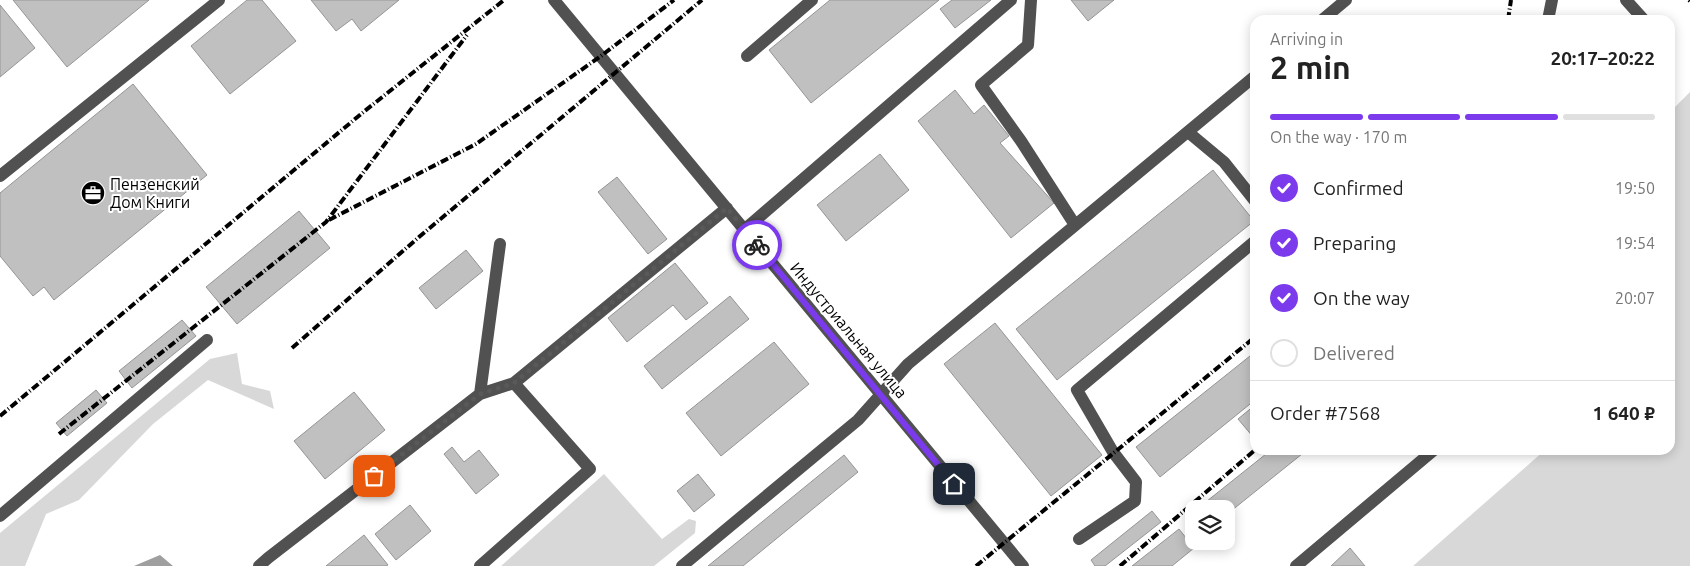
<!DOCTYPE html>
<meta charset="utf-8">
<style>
:root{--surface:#fff;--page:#f2f2f2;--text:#222;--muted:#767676;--line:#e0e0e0;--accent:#7c3aed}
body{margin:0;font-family:Ubuntu,sans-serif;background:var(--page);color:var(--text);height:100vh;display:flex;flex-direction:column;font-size:19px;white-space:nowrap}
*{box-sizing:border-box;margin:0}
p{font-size:16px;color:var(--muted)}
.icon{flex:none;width:28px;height:28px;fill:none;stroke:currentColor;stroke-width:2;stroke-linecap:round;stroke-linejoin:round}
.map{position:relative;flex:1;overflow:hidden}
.details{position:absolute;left:1250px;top:15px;width:425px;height:440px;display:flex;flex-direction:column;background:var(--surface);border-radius:15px;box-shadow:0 2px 12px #0003}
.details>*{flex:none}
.tools{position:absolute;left:1185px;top:500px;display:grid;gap:10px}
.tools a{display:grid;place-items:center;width:50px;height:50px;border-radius:10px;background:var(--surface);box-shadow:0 2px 12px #0003;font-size:25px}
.pin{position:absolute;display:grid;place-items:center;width:42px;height:42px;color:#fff;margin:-21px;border-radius:10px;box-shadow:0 2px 8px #0006}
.courier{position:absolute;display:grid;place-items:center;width:50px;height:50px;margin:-25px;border:4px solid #7c3aed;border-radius:50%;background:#fff;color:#222;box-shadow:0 1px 6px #0007}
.head em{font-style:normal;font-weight:700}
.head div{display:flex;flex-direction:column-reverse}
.head{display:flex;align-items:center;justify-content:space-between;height:85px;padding:0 20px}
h1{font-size:32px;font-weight:700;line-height:38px}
.bar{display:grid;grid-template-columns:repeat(4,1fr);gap:8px 5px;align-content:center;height:60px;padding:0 20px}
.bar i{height:6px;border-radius:4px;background:var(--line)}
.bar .on{background:var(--accent)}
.bar p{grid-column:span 4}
.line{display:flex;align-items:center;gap:12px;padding:0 20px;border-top:1px solid var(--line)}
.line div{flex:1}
ol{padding:0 20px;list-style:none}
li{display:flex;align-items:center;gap:15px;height:55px}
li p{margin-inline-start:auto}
li .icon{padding:5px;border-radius:50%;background:var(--accent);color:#fff;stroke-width:4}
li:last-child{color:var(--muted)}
li i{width:28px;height:28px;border:2px solid var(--line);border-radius:50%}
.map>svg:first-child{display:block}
</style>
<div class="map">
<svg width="1690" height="566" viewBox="0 0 1690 566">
<rect width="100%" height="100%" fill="#fff"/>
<path fill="#d8d8d8" d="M1690,92V566H1413L1545,450H1670V112Z
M237,353L242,384L270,391L274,409L208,380L153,424L79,500L46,514L25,566H0V533L210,359Z
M604,474L662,539L689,519L696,521L695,533L654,566H501Z"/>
<path fill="#9f9f9f" d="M160,555L173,566H134Z"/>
<path fill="#c0c0c0" stroke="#959595" d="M13,0H149L67,67Z
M247,0H262L296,41L230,94L191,46Z
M311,0H399L361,31L352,19L336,31Z
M830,0H939L811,103L769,50Z
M952,0H991L955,28L940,9Z
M1071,0H1114L1088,21Z
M0,5L35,48L0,77Z
M133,84L207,175L54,300L44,287L33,296L0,256V193Z
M955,90L974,114L984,105L1009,136L1000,143L1054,203L1011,238L918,121Z
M880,154L909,190L846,241L817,205Z
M1213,170L1254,221L1057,380L1016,329Z
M617,177L667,239L648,254L598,192Z
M299,211L330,248L237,324L206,287Z
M466,250L483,271L436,309L419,288Z
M675,263L708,303L686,320L673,305L627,342L608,318Z
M730,296L749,319L662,389L644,366Z
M182,320L196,336L132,388L119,371Z
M995,323L1102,455L1051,496L944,364Z
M774,342L809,384L721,456L686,413Z
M1255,352V400L1160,477L1136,447Z
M96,390L107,403L67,436L56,423Z
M354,392L385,430L325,479L294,441Z
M1255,405V437L1254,438L1238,419Z
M452,447L464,462L479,450L499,475L476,494L444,454Z
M1271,450H1307L1226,515V509H1197Z
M844,455L858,472L743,566H708Z
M698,474L715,495L694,512L677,491Z
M410,505L431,531L396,560L375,534Z
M1152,511L1161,522L1105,566H1095L1091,560Z
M1179,529L1194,548L1172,566H1132Z
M364,535L388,565L386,566H326Z
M1350,548L1365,566H1331Z"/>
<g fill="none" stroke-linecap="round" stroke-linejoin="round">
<path stroke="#515151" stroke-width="12" d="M554,0L1023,566
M1031,0L1028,45L981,85L1021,141L1075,225
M1626,0L1644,20
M1322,20L1346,0
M1548,20L1552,0
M747,56L812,0
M1188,132L1224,162L1255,201
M0,176L219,0
M744,230L1011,0
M480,394L500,244
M0,516L207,340
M1079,539L1135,501L1136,482L1113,452L1077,390L1255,241
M259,566L268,558L480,394L514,383L727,208
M480,566L590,469L514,383
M682,566L858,420L908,364L1255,76
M1296,566L1434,450"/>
<path stroke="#000" stroke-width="4" stroke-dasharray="8 2.5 1 2.5" stroke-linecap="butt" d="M1689,0L1690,1
M1508,20L1511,0
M329,220L476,144L601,56L674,0
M292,348L419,237L702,0
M0,416L361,114L504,0
M59,434L326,222L467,35
M976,566L1255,337
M1120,566L1255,450"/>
</g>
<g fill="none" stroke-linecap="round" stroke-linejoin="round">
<path stroke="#595959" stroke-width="5" stroke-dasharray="0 9" d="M374,476L480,394L514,383L727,208L757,245"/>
<path stroke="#7c3aed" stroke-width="6" d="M757,245L954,484"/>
</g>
<defs>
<g id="office-disc" transform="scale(1.25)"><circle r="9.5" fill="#000" stroke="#fff"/><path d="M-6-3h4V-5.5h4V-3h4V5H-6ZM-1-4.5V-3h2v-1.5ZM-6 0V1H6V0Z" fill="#fff"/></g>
</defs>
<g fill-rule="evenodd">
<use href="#office-disc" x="93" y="193"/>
</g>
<g text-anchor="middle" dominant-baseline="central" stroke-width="4" stroke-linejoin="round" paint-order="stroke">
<g font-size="16" fill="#000" stroke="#fff" text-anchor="start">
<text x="110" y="184">Пензенский<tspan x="110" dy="18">Дом Книги</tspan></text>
</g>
<g font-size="16" fill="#000" stroke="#fff">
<text transform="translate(849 330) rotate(50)">Индустриальная улица</text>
</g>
</g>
</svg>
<div class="tools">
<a><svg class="icon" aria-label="layers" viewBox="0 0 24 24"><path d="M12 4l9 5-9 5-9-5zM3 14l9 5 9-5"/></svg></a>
</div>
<div class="pin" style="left:374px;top:476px;background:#ea580c"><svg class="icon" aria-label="bag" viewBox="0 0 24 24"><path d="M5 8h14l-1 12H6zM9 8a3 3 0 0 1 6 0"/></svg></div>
<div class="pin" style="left:954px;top:484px;background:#1f2937"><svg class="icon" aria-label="home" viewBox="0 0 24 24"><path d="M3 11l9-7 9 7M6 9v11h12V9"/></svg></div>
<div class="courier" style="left:757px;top:245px"><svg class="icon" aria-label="bike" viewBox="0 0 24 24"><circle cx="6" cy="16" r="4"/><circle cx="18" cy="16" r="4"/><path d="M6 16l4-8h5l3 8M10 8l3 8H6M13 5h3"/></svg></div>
<section class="details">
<div class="head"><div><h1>2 min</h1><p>Arriving in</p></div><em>20:17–20:22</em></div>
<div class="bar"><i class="on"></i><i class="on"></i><i class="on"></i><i></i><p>On the way · 170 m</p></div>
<ol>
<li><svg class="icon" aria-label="check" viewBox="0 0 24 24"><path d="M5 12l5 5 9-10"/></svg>Confirmed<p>19:50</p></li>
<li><svg class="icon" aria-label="check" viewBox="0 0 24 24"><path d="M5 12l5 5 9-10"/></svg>Preparing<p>19:54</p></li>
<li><svg class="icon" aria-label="check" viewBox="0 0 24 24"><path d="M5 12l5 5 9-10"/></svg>On the way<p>20:07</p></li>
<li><i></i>Delivered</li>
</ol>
<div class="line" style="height:65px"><div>Order #7568</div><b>1 640 ₽</b></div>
</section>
</div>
